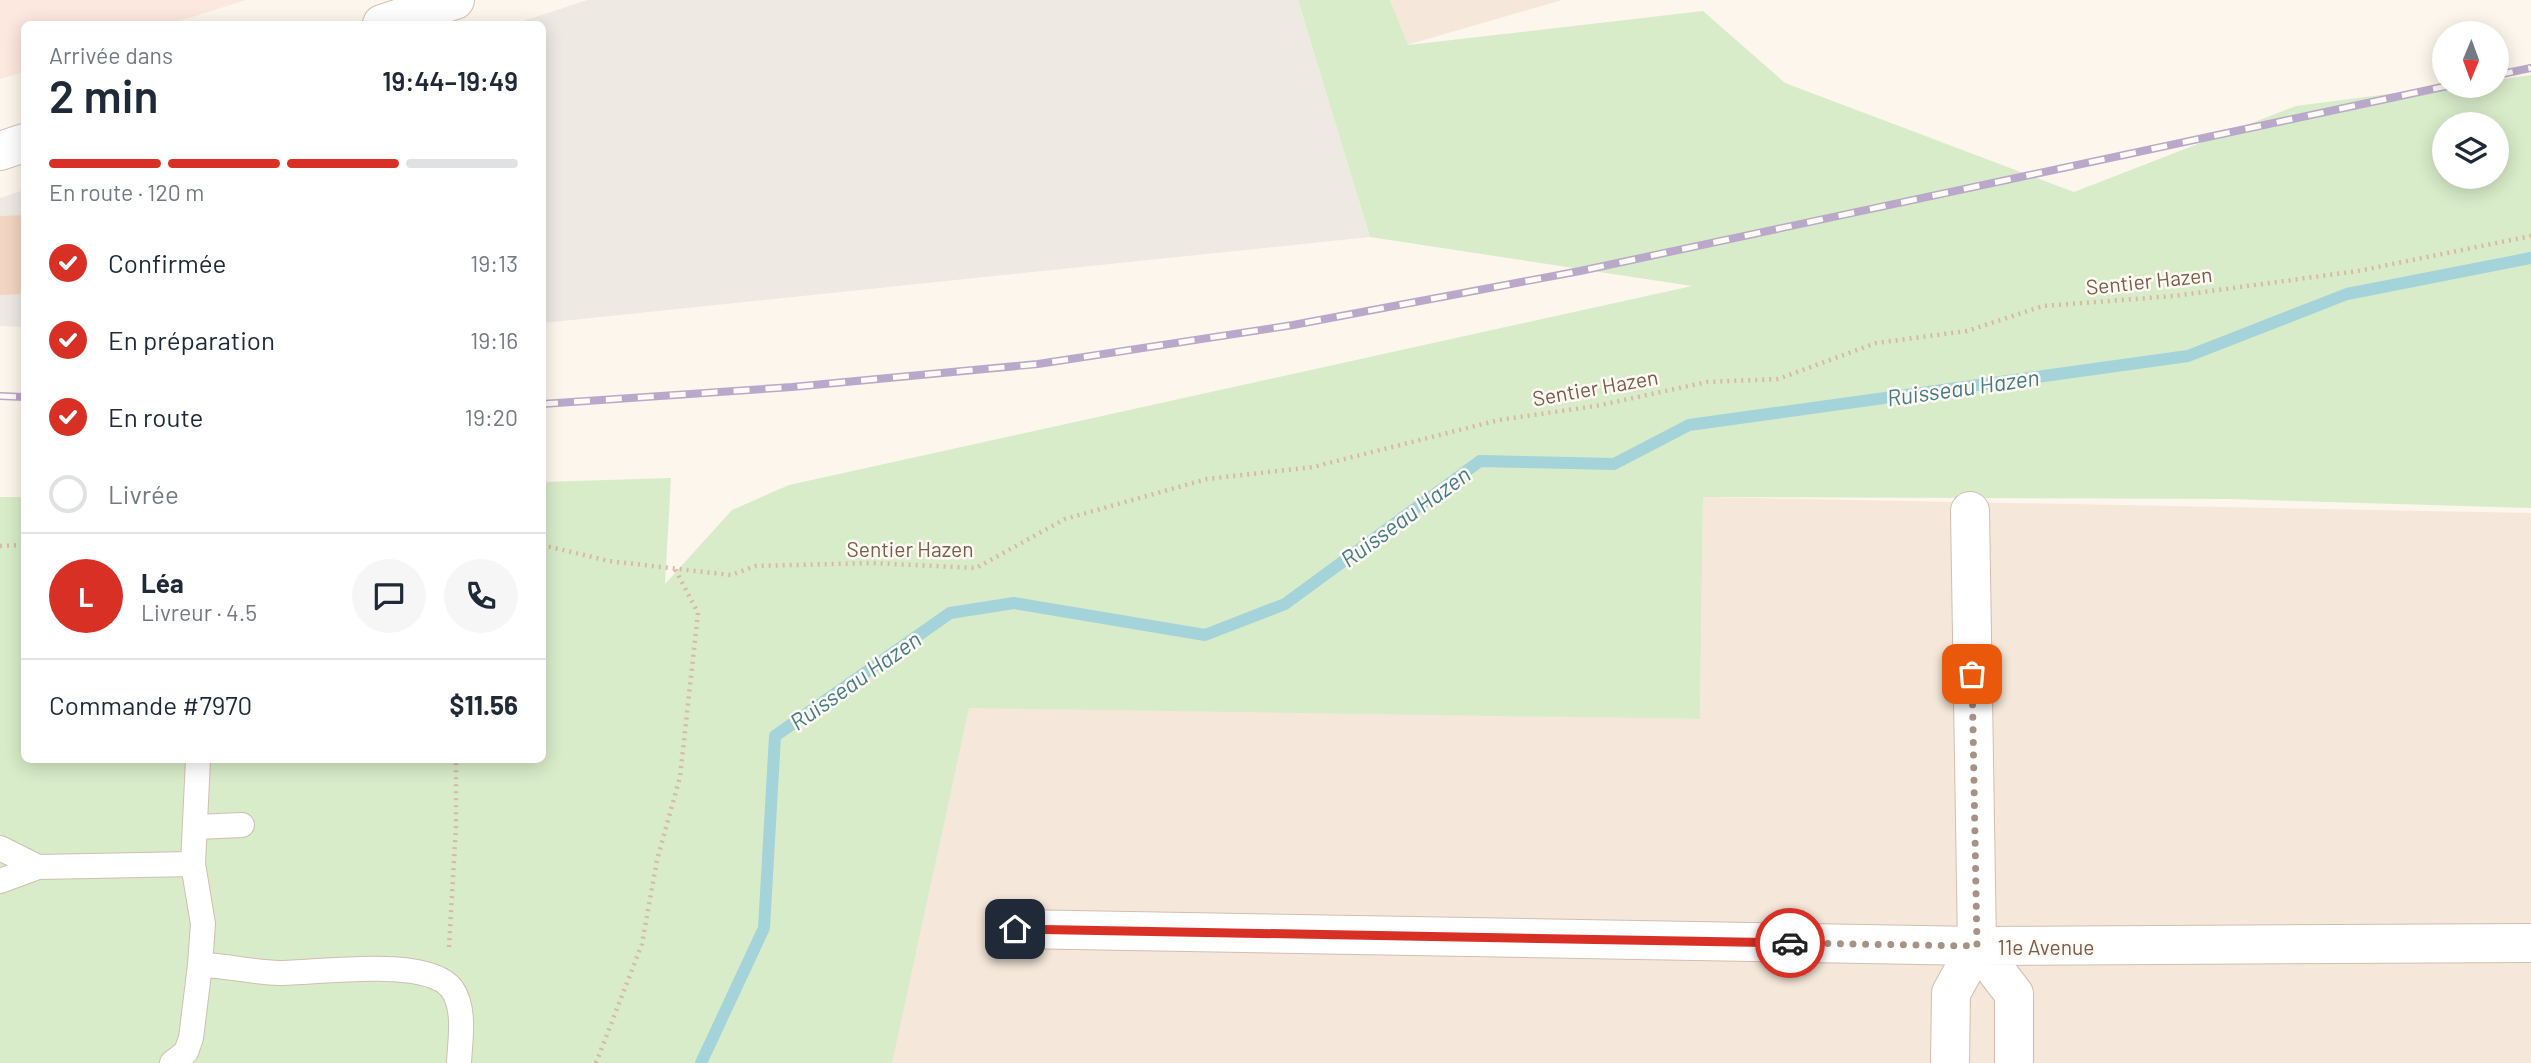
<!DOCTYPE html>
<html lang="fr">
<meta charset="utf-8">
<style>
:root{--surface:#fff;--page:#f6f6f7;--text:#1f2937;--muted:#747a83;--line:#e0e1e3;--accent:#d93025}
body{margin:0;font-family:Barlow,sans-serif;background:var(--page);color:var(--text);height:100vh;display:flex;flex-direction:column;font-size:26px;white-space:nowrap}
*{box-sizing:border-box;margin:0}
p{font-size:23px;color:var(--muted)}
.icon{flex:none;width:38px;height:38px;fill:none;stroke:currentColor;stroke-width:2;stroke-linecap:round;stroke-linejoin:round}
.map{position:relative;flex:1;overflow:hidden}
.details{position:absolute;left:21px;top:21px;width:525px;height:742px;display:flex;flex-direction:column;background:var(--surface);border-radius:10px;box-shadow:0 4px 18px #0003}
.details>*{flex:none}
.needle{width:46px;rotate:181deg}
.buttons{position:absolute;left:2432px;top:21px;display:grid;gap:14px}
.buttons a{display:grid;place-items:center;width:77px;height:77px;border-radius:50%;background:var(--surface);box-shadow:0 4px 18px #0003;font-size:35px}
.pin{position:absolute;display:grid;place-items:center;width:60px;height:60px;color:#fff;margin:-30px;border-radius:14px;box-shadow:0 4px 10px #0006}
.courier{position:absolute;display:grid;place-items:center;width:70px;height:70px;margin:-35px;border:5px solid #d93025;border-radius:50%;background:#fff;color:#222;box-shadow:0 2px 9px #0007}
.summary em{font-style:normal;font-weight:600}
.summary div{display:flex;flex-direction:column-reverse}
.summary{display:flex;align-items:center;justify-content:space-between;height:119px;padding:0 28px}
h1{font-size:46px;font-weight:600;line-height:52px}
.bar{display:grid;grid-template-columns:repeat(4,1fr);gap:10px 7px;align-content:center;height:84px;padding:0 28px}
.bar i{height:9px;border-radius:5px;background:var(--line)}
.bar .selected{background:var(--accent)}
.bar p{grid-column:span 4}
.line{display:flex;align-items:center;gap:18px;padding:0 28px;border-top:2px solid var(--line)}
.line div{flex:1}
.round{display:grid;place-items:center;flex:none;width:74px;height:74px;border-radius:37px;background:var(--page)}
ol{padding:0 28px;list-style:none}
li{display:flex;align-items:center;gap:21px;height:77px}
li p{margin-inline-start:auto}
li .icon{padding:7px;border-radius:50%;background:var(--accent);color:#fff;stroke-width:4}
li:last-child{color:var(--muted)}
li i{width:38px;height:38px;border:4px solid var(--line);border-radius:50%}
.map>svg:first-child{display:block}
</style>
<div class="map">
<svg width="2531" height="1063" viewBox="0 0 2531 1063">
<rect width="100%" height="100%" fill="#fdf6ec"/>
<path fill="#f5e8da" d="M1390,0H1562L1407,45Z
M1703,497L2531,513V1063H882L960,705L1700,719Z"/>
<path fill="#fde8e0" d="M0,0H246L170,24H24V72L0,79Z"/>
<path fill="#efe9e4" d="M587,0H1298L1370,237L543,323L542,24H515Z
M24,190V327L0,326V198Z"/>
<path fill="#d8ecc9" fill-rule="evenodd" d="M1298,0H1390L1408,45L1703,11L1785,83L2074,192L2296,106L2450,86H2497V80L2531,75V508L2229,499L1703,497L1700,719L969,708L892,1063H0V497H24V760H542L543,482L671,478L665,584L732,510L789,485L1692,286L1370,237ZM2445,124H2497V177H2445Z"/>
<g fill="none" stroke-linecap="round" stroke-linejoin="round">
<path stroke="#a5d3da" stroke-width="12" d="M701,1063L764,928L775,736L950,613L1014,603L1205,635L1285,604L1480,461L1614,464L1689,425L2188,356L2347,294L2531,258"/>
</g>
<path fill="#f3d5c3" d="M24,215V294L0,295V216Z"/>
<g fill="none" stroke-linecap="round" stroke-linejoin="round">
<g stroke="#d1beb0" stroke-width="26">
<path id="lane" d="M196,827L242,825
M0,848L38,867
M0,881L38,867L193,864L198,760
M200,965C227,965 253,973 280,973C318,973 428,956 452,989C466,1009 460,1040 459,1063
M172,1063L186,1052L191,1038L200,965L203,924L193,864"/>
</g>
<g stroke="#d1beb0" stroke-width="40">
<path id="street" d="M1015,929L1977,946L2531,943
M1977,946L2014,994V1063
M1950,1063L1951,993L1977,946L1970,511"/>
</g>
<g stroke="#d6c0b0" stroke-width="40">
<path id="secondary" d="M382,24L455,0
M0,151L24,143"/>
</g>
<path stroke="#d9b8a5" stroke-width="4.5" stroke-dasharray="2 5" stroke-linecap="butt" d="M542,545L609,561L731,575L755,566L872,563L976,568L1065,519L1207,479L1313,467L1499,420L1596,406L1707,382L1778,379L1876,343L1967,331L2043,306L2174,296L2358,271L2531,236
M0,546L24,545
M449,947L456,826V760
M596,1063L642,944L657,860L680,777L698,613L675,569"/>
<use href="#lane" stroke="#fff" stroke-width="24"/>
<use href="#street" stroke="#fff" stroke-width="38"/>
<use href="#secondary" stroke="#fff" stroke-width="38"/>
<g stroke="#b9a8c9" stroke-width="8">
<path id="rail" d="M2497,75L2531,68
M0,396L24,397
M542,404L792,387L1038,364L1293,325L1580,271L2447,86"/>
</g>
<use href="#rail" stroke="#fffaf3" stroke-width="5" stroke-dasharray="16" stroke-linecap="butt"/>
</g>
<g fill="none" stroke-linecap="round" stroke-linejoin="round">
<path stroke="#a89285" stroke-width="7" stroke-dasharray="0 12.6" d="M1790,943L1977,946L1972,674"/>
<path stroke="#d93025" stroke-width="9" d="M1015,929L1790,943"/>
</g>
<g text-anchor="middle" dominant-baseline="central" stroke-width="5" stroke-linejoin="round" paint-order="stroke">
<g font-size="21" fill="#7a5c4d" stroke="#fffaf3">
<text transform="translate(2149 280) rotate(-6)">Sentier Hazen</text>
<text transform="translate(1595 387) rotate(-10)">Sentier Hazen</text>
<text x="910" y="548">Sentier Hazen</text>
<text x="2046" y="946">11e Avenue</text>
</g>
<g font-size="23" font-style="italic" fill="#437c86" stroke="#fffaf3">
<text transform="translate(1963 387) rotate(-8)">Ruisseau Hazen</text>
<text transform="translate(1405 516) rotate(-36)">Ruisseau Hazen</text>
<text transform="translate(855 680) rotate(-35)">Ruisseau Hazen</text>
</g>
</g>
</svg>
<div class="buttons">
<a><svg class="needle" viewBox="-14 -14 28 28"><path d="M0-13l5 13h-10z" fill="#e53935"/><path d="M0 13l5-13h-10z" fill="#747a83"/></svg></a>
<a><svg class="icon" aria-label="layers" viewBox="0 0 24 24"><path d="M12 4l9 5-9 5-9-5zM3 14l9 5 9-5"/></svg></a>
</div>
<div class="pin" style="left:1972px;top:674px;background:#ea580c"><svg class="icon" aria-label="bag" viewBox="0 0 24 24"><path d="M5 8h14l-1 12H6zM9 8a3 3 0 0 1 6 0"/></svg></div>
<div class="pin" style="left:1015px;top:929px;background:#1f2937"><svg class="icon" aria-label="home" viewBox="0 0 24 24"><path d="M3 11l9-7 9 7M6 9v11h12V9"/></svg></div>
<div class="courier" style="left:1790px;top:943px"><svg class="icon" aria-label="car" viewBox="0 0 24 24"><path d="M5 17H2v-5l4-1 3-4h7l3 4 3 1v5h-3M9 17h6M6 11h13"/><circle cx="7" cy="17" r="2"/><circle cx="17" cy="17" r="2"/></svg></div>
<section class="details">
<div class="summary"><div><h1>2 min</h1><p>Arrivée dans</p></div><em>19:44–19:49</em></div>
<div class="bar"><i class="selected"></i><i class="selected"></i><i class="selected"></i><i></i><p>En route · 120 m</p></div>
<ol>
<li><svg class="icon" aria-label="check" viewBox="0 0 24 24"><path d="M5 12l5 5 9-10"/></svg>Confirmée<p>19:13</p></li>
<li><svg class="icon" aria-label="check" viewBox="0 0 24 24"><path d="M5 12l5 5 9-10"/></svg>En préparation<p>19:16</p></li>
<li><svg class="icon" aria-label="check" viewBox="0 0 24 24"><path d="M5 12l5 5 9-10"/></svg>En route<p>19:20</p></li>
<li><i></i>Livrée</li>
</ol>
<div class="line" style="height:126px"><b class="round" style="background:var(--accent);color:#fff">L</b><div><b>Léa</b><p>Livreur · 4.5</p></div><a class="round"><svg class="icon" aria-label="chat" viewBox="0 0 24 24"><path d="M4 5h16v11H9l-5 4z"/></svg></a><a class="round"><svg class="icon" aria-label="phone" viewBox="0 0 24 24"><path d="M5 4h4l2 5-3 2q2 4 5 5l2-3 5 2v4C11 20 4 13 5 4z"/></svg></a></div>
<div class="line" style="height:91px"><div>Commande #7970</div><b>$11.56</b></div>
</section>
</div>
